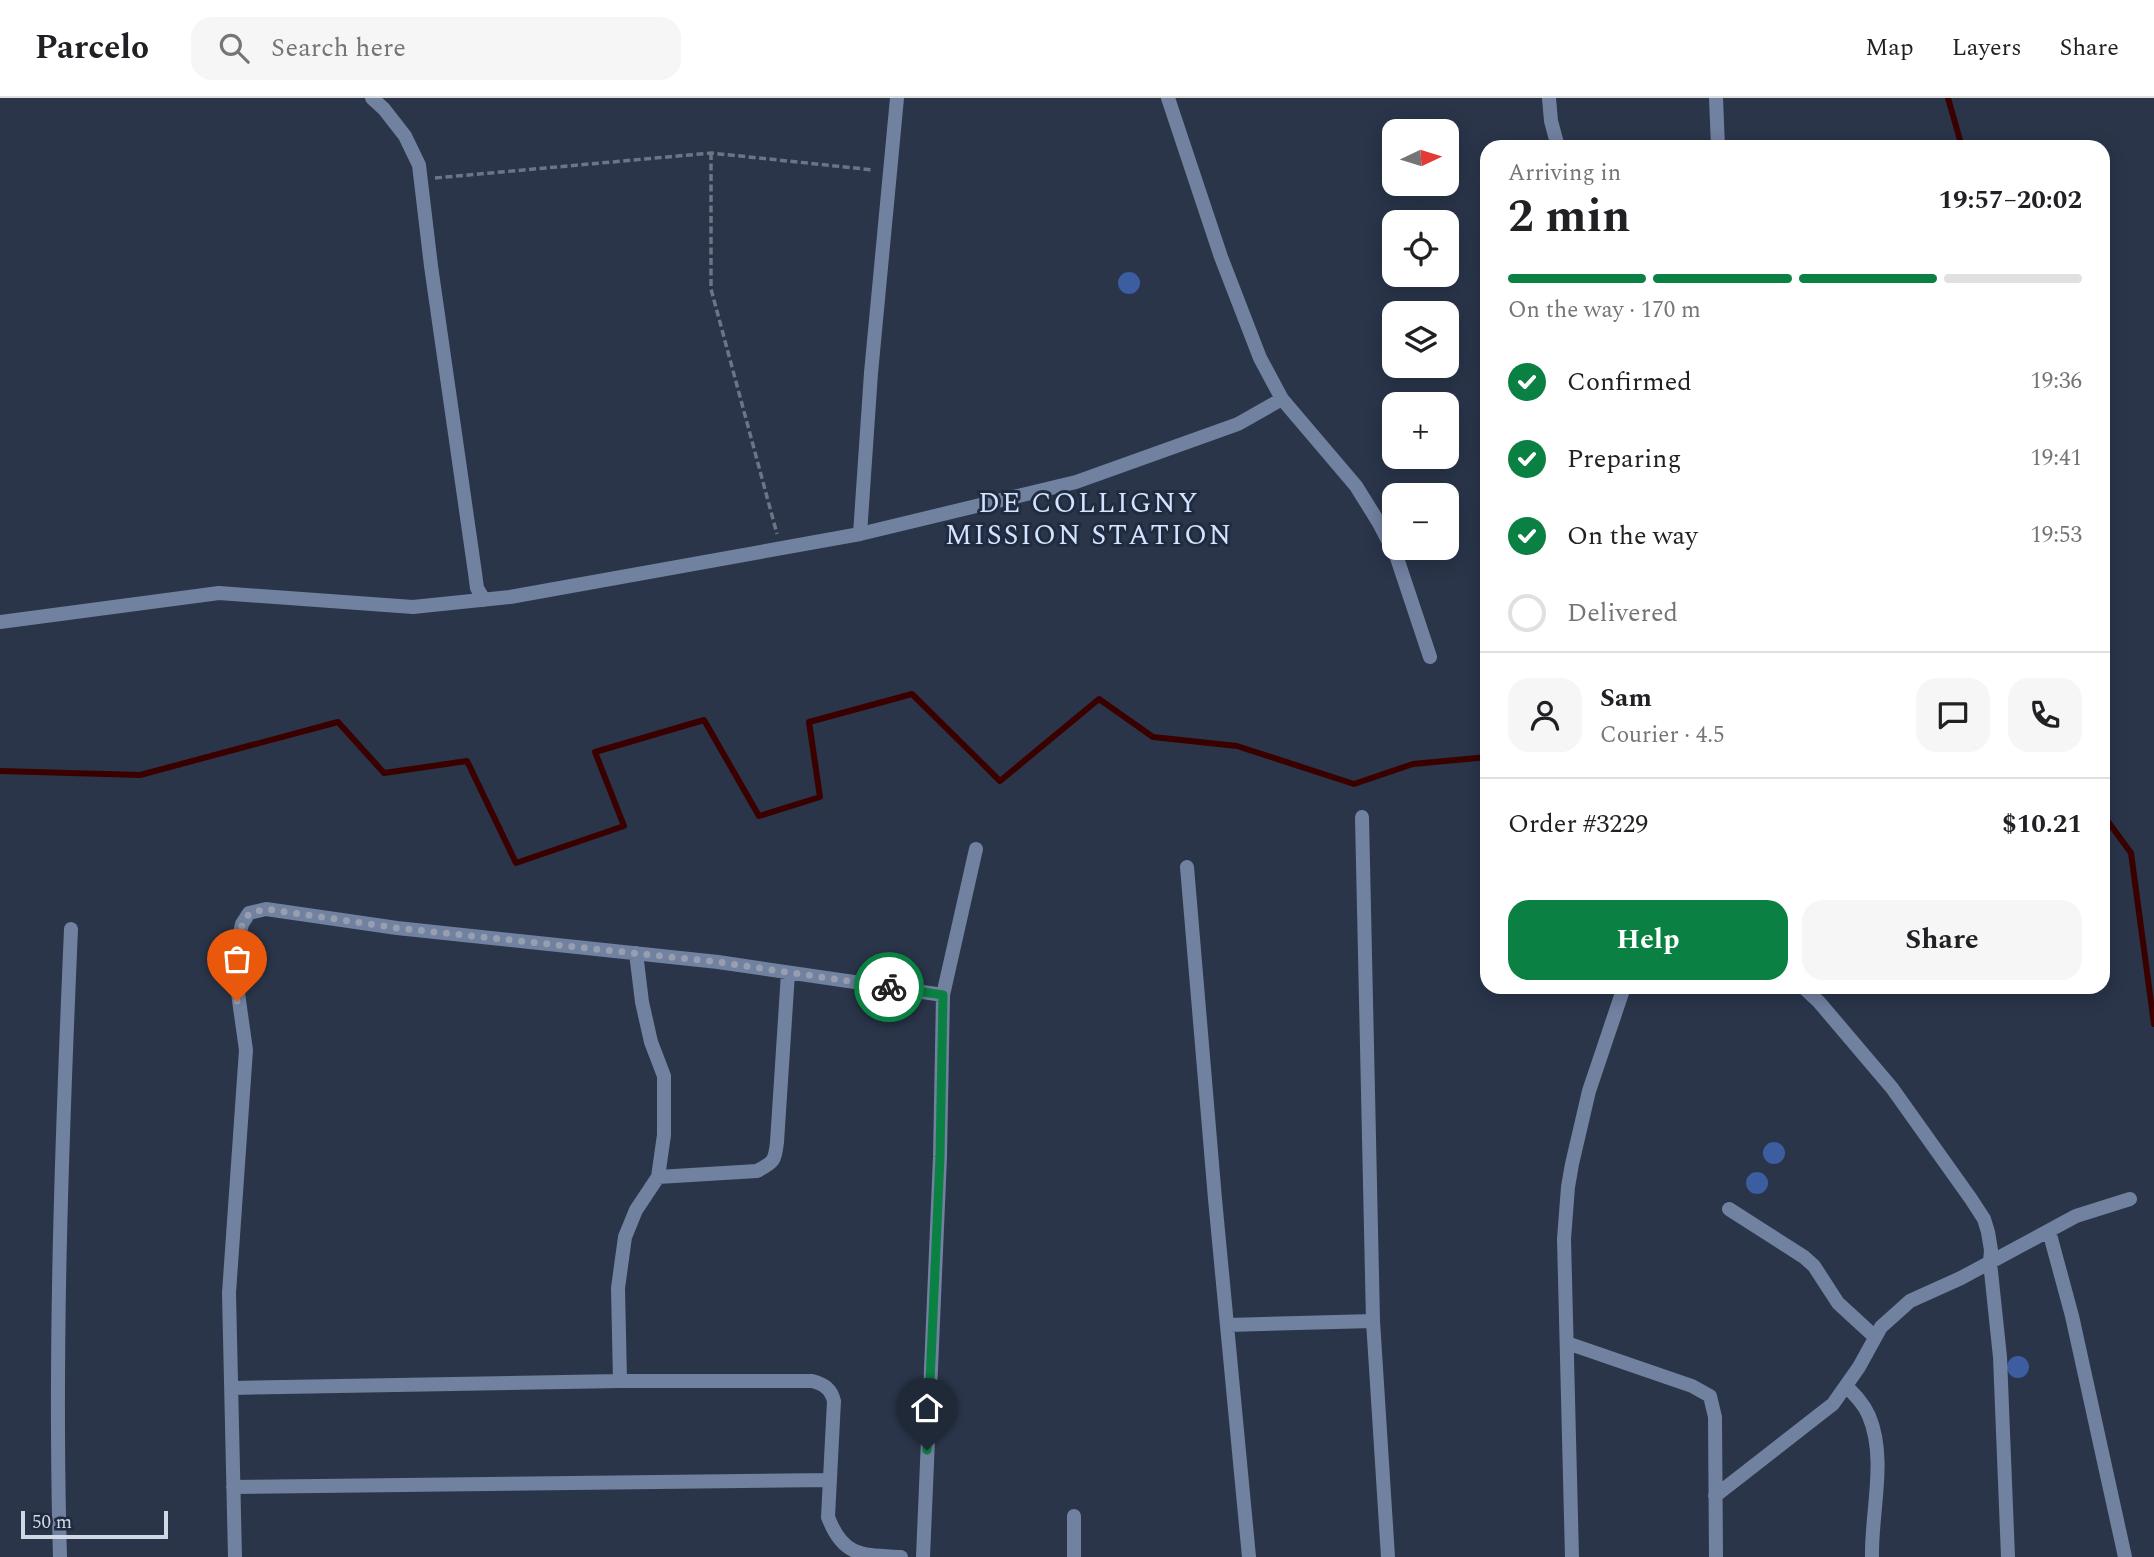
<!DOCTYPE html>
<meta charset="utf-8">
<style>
:root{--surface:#fff;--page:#f6f6f6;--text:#202124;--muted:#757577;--line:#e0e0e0;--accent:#0b8043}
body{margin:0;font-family:Spectral,serif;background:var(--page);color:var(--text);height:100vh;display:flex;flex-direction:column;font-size:26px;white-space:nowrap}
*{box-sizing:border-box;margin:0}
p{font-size:23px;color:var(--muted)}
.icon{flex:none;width:38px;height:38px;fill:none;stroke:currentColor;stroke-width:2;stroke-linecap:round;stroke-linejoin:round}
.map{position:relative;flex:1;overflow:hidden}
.side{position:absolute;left:1480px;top:42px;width:630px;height:854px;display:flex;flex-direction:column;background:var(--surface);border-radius:21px;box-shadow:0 4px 18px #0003}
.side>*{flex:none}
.needle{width:46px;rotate:86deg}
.controls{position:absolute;left:1382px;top:21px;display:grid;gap:14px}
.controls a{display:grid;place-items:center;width:77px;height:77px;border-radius:14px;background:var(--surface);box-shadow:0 4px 18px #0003;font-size:35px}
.scale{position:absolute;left:21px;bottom:18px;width:147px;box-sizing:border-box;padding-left:7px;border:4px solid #d0d7e5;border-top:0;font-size:19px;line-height:24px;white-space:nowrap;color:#d0d7e5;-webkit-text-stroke:5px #202b3f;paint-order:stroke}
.pin{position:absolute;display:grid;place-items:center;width:60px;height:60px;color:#fff;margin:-72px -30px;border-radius:50% 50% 50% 0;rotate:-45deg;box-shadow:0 0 7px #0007}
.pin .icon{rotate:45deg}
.courier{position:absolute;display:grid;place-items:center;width:70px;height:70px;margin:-35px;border:5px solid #0b8043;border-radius:50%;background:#fff;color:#222;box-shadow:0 2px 9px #0007}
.overview em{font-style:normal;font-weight:700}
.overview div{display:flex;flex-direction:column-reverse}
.overview{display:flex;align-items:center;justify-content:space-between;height:119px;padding:0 28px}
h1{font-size:46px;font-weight:700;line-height:52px}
.bar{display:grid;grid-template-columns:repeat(4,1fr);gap:10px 7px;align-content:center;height:84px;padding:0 28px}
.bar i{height:9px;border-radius:5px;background:var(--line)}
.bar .selected{background:var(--accent)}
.bar p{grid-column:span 4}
.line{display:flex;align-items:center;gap:18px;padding:0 28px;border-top:2px solid var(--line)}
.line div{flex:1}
.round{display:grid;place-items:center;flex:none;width:74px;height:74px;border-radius:21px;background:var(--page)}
ol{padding:0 28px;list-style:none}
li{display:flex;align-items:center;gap:21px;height:77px}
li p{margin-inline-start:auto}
li .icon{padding:7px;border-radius:50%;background:var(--accent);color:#fff;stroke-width:4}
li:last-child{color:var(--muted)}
li i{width:38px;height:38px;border:4px solid var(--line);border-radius:50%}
.action{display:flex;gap:14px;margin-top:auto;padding:14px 28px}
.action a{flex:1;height:80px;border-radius:21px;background:var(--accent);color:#fff;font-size:28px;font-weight:700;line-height:80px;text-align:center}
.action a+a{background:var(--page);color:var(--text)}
header{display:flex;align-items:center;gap:42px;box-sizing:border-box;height:98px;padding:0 35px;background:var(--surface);border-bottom:2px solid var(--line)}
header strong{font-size:33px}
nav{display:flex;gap:38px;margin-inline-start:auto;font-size:24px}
.search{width:490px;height:63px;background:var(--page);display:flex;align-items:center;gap:18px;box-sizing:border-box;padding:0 24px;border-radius:21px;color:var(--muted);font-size:26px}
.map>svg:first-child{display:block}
</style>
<header>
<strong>Parcelo</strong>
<div class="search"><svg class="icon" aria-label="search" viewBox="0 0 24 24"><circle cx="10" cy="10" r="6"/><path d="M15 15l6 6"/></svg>Search here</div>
<nav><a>Map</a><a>Layers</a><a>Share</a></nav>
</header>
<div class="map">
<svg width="2154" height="1459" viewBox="0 0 2154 1459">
<rect width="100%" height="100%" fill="#2a354a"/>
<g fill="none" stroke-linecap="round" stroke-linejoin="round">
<path stroke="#3a0000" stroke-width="6" d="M1948,0L1962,49
M0,673L140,677L338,624L384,675L467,663L516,765L624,728L595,654L704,622L759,718L820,699L809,624L912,596L1000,683L1099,601L1153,639L1237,648L1354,686L1413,666L1488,659
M2104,718L2131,755L2154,926"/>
</g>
<path fill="#3c5da0" d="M1118 185a11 11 0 1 1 22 0a11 11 0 1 1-22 0Z
M1763 1055a11 11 0 1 1 22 0a11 11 0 1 1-22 0Z
M1746 1085a11 11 0 1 1 22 0a11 11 0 1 1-22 0Z
M2007 1269a11 11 0 1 1 22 0a11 11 0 1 1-22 0Z"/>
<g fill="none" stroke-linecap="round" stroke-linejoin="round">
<path stroke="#6b7587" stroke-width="3.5" stroke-dasharray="7 3.5" stroke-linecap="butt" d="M711,55V191L777,436
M435,80L711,55L874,72"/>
<path stroke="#7181a0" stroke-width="14" d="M372,0L384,11L405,38L419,67L431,168L475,475L477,490L484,502
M1168,0L1221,159L1260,260L1282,301L1356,388L1379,425L1397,460L1430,559
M1549,0L1551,23L1558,49
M1716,0L1718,49
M860,436L871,275L897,0
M0,524L219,495L413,509L510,499L860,436L1076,384L1238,326L1282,301
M1362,719L1373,1223L1388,1459
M1187,769L1215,1101L1249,1459
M1803,889L1819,904L1892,990L1971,1101L1984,1121L1988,1134L1991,1152L1990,1164L2000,1259L2008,1459
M658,1079L757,1073C774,1064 775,1063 777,1044L788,875
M1729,1111L1804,1159L1814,1168L1838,1205L1875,1239
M2049,1133L2072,1218L2125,1459
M1228,1227L1373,1223
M1567,1245L1692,1288L1710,1298L1715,1319L1716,1459
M620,1283L618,1190L625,1139L636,1112L658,1079L664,1037V978L651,944L642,904L636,855
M1846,1288C1855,1297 1864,1306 1869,1318C1887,1361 1871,1414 1872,1459
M232,1290L620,1283H812C824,1286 831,1291 834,1303L828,1419C843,1459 862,1457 901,1459
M233,1389L830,1382
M1715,1398L1833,1306L1859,1269L1881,1229L1910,1203L1961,1180L2076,1118L2130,1101
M60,1459C54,1250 62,1040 71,831
M235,1459L229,1195L246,952L235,874V856L242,826L249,815L266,811L397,830L718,864L943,897
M923,1459L940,1059L943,897L976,751
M1074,1459V1418
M1572,1459L1564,1141L1568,1089L1572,1066L1589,993L1624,889"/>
</g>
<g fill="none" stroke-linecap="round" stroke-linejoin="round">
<path stroke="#969eaf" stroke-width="7" stroke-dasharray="0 12.6" d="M237,903C235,877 231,836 250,815L266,811L397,830L718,864L889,889"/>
<path stroke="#0b8043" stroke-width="9" d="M889,889L943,897L940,1059L927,1352"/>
</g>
<g text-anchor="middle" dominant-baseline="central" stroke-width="6" stroke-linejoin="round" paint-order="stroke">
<g font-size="28" letter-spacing="2" fill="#d4e3fe" stroke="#202b3f">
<text x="1089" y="405">DE COLLIGNY<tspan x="1089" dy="32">MISSION STATION</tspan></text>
</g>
</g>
</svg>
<div class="controls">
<a><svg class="needle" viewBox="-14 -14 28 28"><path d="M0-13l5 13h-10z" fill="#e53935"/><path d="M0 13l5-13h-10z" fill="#757577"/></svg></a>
<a><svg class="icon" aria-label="locate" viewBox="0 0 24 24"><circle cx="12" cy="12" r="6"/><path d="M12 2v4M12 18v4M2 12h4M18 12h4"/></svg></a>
<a><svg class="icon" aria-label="layers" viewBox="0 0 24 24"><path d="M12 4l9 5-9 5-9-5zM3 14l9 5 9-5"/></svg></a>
<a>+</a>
<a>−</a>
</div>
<div class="scale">50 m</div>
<div class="pin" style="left:237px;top:903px;background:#ea580c"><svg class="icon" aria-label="bag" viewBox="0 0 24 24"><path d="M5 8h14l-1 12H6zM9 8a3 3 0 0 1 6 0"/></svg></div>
<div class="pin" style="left:927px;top:1352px;background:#1f2937"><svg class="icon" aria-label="home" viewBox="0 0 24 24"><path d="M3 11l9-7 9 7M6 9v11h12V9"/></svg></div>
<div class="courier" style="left:889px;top:889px"><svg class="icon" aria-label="bike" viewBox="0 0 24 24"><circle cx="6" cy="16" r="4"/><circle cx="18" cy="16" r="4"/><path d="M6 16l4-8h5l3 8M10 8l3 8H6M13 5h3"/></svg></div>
<section class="side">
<div class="overview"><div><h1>2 min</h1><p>Arriving in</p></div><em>19:57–20:02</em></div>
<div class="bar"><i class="selected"></i><i class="selected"></i><i class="selected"></i><i></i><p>On the way · 170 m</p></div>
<ol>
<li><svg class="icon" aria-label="check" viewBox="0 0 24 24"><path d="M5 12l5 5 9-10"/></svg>Confirmed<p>19:36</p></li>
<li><svg class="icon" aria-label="check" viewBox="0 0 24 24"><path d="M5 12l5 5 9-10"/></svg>Preparing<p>19:41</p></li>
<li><svg class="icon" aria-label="check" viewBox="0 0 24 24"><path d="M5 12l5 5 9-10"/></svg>On the way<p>19:53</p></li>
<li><i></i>Delivered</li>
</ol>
<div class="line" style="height:126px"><a class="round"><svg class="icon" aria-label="person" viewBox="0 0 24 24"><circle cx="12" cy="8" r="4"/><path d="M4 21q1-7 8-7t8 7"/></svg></a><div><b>Sam</b><p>Courier · 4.5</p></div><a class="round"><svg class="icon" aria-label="chat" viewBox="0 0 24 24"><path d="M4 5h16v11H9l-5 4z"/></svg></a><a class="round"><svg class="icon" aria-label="phone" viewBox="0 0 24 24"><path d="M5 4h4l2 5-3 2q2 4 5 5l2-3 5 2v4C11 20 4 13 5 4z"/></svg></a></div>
<div class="line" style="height:91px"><div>Order #3229</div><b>$10.21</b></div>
<div class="action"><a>Help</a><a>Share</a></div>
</section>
</div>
